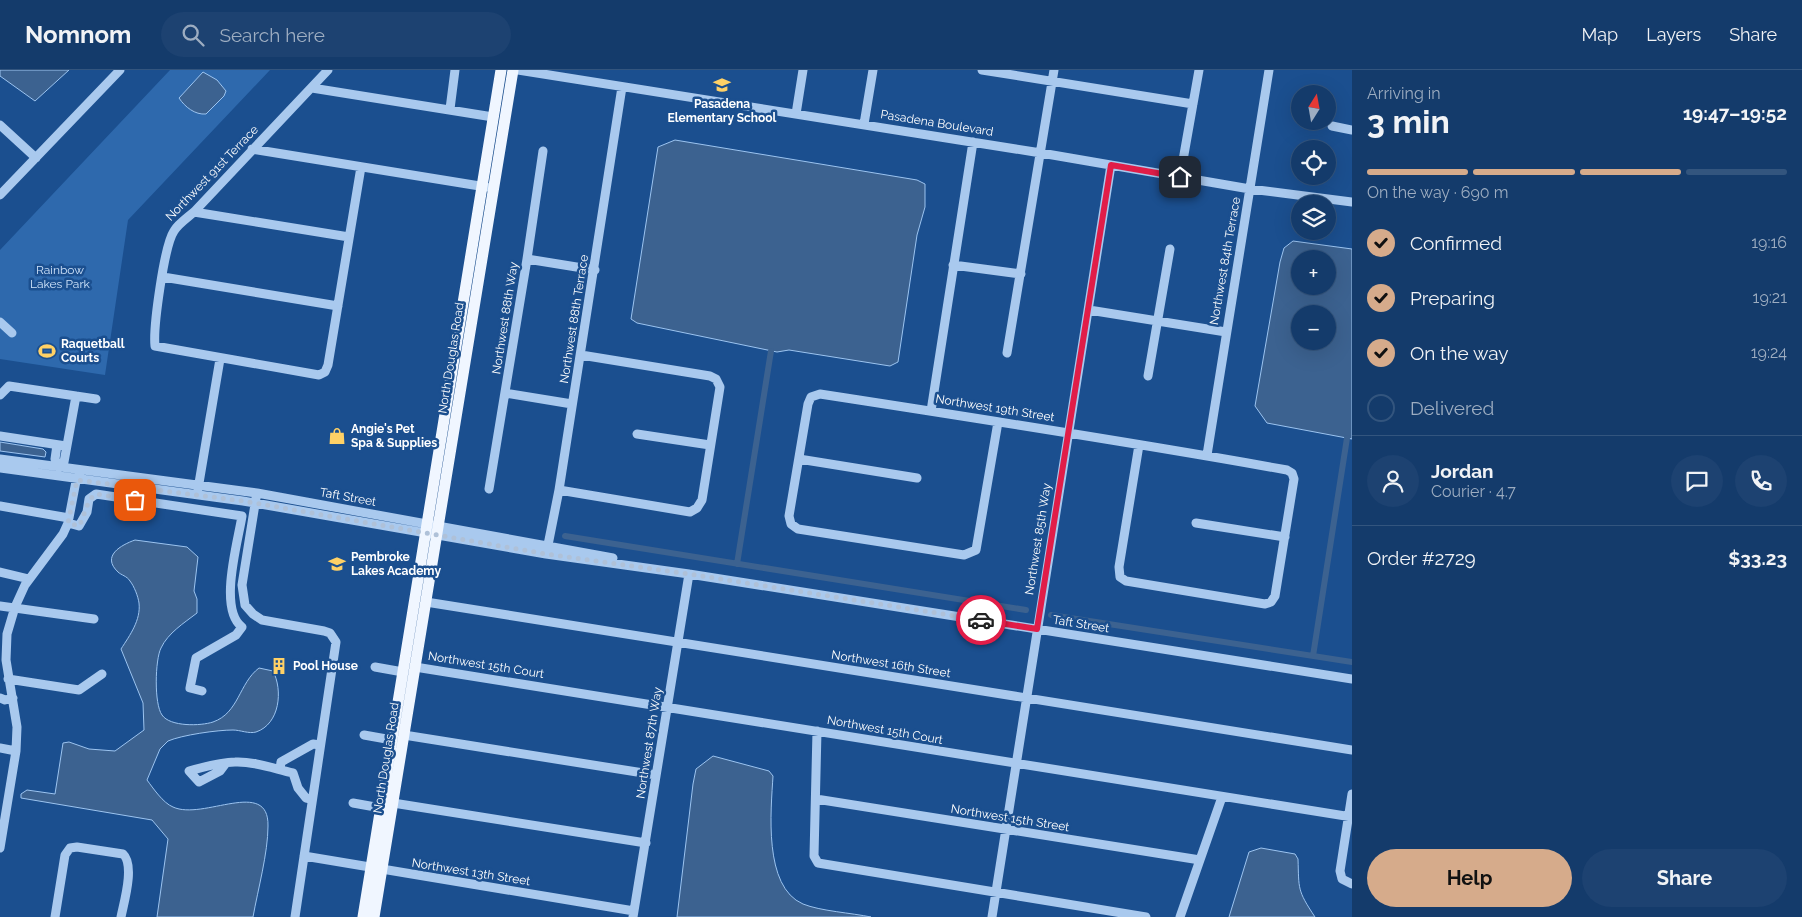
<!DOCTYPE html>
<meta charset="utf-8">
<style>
:root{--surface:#143b6b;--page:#1d4271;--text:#f1f3f6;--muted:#9dadc1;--line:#33557e;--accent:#d6ab8b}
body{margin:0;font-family:Raleway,sans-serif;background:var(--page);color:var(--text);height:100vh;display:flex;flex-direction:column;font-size:19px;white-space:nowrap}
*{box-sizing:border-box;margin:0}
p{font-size:16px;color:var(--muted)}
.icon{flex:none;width:28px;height:28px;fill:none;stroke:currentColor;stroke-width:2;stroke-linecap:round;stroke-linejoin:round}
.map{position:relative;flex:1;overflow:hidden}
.details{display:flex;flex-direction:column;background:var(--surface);width:450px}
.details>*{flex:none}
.needle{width:32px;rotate:11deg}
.buttons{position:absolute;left:1291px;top:15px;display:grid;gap:10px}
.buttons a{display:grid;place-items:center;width:45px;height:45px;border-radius:50%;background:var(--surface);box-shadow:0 5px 20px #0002,0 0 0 1px var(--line);font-size:25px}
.pin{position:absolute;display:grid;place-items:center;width:42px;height:42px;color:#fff;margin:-21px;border-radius:10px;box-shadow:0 2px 8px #0006}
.courier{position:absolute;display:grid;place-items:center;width:50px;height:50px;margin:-25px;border:4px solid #e11d48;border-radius:50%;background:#fff;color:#222;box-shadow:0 1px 6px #0007}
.head em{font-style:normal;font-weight:700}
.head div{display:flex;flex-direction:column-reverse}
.head{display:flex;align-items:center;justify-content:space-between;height:85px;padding:0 15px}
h1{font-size:32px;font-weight:700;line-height:38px}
.bar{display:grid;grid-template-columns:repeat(4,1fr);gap:8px 5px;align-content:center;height:60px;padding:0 15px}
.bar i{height:6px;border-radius:4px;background:var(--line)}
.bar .selected{background:var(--accent)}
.bar p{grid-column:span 4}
.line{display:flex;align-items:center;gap:12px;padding:0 15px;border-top:1px solid var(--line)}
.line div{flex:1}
.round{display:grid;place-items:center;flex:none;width:52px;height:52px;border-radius:26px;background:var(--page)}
ol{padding:0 15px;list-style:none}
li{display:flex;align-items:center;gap:15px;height:55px}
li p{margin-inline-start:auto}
li .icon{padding:5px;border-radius:50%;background:var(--accent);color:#111;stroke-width:4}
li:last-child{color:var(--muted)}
li i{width:28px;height:28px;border:2px solid var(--line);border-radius:50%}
.cta{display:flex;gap:10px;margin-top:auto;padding:10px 15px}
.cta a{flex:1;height:58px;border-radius:30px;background:var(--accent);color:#111;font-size:20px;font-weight:700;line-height:58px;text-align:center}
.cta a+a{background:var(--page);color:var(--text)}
header{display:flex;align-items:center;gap:30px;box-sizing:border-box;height:70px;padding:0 25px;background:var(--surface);border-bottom:1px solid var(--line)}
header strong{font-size:24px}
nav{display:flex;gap:28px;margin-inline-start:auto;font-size:18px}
.search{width:350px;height:45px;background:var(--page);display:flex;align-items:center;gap:12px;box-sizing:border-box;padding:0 18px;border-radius:28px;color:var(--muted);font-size:19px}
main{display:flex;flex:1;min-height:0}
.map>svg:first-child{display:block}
</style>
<header>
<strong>Nomnom</strong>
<div class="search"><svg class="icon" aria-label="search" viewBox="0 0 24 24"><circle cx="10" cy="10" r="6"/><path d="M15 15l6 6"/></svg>Search here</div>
<nav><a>Map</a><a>Layers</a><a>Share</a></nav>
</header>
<main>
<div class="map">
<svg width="1352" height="847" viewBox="0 0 1352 847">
<rect width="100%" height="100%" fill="#1b4f8f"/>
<path fill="#2e69ad" d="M170,0H270L128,150L105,305L0,289V180Z"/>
<path fill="#3c6290" stroke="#9cc4f0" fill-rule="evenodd" d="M0,0H69L35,31L0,6Z
M203,2L217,10L226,21L224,26L206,44C195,45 185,37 179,28Z
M675,70L917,110L925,114V137L917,165L898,292L890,296L789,280L777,282L637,253L631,249L658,77Z
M1293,171L1352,179V369L1267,353L1255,336L1280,192L1284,178ZM1300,189H1328V216H1300ZM1300,244H1328V271H1300Z
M0,372L43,379L46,382L45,387L0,381Z
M135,470L187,477L198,487L194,521L197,529V543C184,553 168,563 161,578C155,590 154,634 162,645C170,657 201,656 213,652C239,643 239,613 259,598L273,601C283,620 280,654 256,662C249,664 240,660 233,660C217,660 182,665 168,671L160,679L147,710C153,718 163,733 173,737C203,751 269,707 268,756C268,783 258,819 253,847H157L168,769L152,750L21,728V724L27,720L55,724L63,673L69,672L89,679L115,681L144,660L143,633L121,579C130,565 141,550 139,533C138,526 134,516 130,511C127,506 121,505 118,502C101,486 121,475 135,470Z
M713,686L769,701L773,706C771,740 763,817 803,834C820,841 852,843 871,847H677L693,714L696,699Z
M1261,778L1295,784L1298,789C1299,819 1297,820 1315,847H1229L1249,782Z"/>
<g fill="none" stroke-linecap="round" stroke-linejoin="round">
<path stroke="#3c6290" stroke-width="6" d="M565,466L1026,540
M737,494L771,281
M1051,545L1352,592
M1313,586L1347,368"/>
<path stroke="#a9c9ee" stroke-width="9" d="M328,0L194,142C187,148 178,154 174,161C164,176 153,258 155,276L319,305L325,302L328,295L361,97
M518,0L1041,83L1250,119L1352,132
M982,0L1193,34
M312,18L493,47
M450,39L455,0
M796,44L803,0
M864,54L873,0
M0,55L36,88
M1332,56L1352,60
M252,79L486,117
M1180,107L1199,0
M0,125L120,0
M194,142L349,167
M527,189L595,200
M953,195L1021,204
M163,207L338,236
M1089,240L1226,262
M0,252L12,263
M1007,283L1054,0
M1148,306L1170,179
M505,323L572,334
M0,325L9,316L96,329
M931,341L973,72
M998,352L976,480L964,485L798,459L791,454L789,446L808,334L811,327L820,324C976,348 1132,372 1287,400L1292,403L1294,409L1275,526L1271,532L1265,534L1126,511L1120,507L1119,497L1139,375
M637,364L710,375
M0,366L66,376
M57,375L55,389L58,396
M1207,385L1269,0
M0,389L257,423L613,488
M799,389L917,408
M0,398L243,431L546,484L689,504L1352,609
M58,399L64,392L76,326
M198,419L220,289
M489,419L527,189L543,81
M559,420L690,442L697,438L702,430L720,317L716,309L710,306L581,285
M256,428L242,515L245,535L253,544L262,550L324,561L330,563L336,572L295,847
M0,436L69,448
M68,453L79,456L87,442L89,429L96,424L242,446C238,472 218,539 242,557L236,565L196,588L190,618L202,621
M1196,453L1285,467
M547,480L559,420L622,17
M0,502L29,509
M426,532L1352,680
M0,536L94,549
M375,597L403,602
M415,597L1352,747
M8,609L79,620L102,604
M0,628L5,630L13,628
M817,661L814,786L818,793L1146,847
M364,665L392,670
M404,665L656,705
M0,678L16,681
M226,693L220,701L199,712L189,701C204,697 220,692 235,692C254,691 275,699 293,703L298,718L306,728L311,729
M280,699L281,692L313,674L320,675
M1352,724L1340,801L1342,809L1352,814
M816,729L1200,790
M353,733L381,738
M393,733L646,773
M0,778L16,681L17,657L6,590L7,564L15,537L25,515L63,464L68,453L77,406
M304,786L634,841
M55,847L65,785L70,778L77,777L123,784C135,795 124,832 121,847
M633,847L689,504
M992,847L1111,95
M1180,847L1222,727"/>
<path stroke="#f0f6ff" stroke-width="11" d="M363,847L501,0
M374,847L513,0"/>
</g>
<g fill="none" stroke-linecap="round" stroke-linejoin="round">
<path stroke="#afc1d8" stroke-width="5" stroke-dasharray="0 9" d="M135,430L96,424C86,430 85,446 79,456L68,453L77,410L243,431L546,484L689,504L981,550"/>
<path stroke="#e11d48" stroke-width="6" d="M981,550L1037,559L1111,95L1180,107"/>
</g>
<defs>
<g id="school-bare" transform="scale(1.35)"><path d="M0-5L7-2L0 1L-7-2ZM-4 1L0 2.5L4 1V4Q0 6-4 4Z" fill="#ffd166" stroke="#1b4f8f" stroke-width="2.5" paint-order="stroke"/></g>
<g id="stadium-bare" transform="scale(1.35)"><path d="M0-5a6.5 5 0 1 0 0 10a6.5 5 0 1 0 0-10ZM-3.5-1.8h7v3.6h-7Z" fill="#ffd166" stroke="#1b4f8f" stroke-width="2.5" paint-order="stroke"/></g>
<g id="shop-bare" transform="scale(1.35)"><path d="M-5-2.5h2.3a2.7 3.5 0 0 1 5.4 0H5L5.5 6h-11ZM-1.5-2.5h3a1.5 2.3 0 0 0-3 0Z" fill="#ffd166" stroke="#1b4f8f" stroke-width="2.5" paint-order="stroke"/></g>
<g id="building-bare" transform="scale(1.35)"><path d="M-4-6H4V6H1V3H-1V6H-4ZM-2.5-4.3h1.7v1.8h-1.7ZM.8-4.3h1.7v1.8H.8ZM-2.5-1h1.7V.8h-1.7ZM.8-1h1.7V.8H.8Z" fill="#ffd166" stroke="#1b4f8f" stroke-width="2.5" paint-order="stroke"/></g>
</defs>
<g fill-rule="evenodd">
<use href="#school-bare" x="722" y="15"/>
<use href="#stadium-bare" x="47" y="281"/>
<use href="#shop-bare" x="337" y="366"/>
<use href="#school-bare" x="337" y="494"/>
<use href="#building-bare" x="279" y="596"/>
</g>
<g text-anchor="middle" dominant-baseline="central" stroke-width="5" stroke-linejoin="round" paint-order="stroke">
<g font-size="12" font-weight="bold" fill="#fff" stroke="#1b4f8f" text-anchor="start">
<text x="722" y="34" text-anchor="middle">Pasadena<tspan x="722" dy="14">Elementary School</tspan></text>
<text x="61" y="274">Raquetball<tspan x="61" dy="14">Courts</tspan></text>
<text x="351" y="359">Angie's Pet<tspan x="351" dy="14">Spa &amp; Supplies</tspan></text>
<text x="351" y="487">Pembroke<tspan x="351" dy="14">Lakes Academy</tspan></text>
<text x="293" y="596">Pool House</text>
</g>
<g font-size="12" fill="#fff" stroke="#1b4f8f">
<text transform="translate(937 53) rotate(9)">Pasadena Boulevard</text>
<text transform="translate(212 103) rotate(-46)">Northwest 91st Terrace</text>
<text transform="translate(1225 191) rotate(-80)">Northwest 84th Terrace</text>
<text transform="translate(505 248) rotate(-81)">Northwest 88th Way</text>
<text transform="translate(574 249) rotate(-81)">Northwest 88th Terrace</text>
<text transform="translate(451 288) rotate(-81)">North Douglas Road</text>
<text transform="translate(995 338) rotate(9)">Northwest 19th Street</text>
<text transform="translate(348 427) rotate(10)">Taft Street</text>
<text transform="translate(1038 469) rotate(-81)">Northwest 85th Way</text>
<text transform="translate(1081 554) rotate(9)">Taft Street</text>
<text transform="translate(891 594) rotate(9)">Northwest 16th Street</text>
<text transform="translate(486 595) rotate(9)">Northwest 15th Court</text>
<text transform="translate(885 660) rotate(10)">Northwest 15th Court</text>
<text transform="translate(649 673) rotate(-81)">Northwest 87th Way</text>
<text transform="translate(386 688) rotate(-81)">North Douglas Road</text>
<text transform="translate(1010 748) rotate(9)">Northwest 15th Street</text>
<text transform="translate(471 802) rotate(9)">Northwest 13th Street</text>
</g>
<g font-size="12" fill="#cfe3fa" stroke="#1b4f8f">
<text x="60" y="200">Rainbow<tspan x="60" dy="14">Lakes Park</tspan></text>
</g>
</g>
</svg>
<div class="buttons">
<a><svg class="needle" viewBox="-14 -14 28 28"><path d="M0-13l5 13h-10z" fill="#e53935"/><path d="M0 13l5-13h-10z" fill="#9dadc1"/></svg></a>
<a><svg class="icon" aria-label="locate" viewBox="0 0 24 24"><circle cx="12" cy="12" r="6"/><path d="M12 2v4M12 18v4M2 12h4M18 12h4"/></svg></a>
<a><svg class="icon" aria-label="layers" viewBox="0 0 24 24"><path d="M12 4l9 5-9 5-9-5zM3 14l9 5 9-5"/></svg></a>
<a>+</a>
<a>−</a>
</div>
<div class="pin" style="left:135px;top:430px;background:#ea580c"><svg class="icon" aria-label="bag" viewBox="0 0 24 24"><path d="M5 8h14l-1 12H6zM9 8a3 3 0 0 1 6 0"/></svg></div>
<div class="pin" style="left:1180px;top:107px;background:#1f2937"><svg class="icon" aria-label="home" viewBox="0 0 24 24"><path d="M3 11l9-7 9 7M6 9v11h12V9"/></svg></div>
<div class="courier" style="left:981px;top:550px"><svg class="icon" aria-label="car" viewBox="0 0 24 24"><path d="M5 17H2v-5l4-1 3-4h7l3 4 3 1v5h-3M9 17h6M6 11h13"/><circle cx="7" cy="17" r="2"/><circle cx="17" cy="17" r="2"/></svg></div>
</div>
<section class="details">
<div class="head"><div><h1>3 min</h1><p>Arriving in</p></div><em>19:47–19:52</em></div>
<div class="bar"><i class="selected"></i><i class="selected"></i><i class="selected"></i><i></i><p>On the way · 690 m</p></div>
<ol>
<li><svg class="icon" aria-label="check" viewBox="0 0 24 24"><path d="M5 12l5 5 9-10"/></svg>Confirmed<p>19:16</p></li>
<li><svg class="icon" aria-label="check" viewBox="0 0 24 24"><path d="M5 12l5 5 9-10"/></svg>Preparing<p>19:21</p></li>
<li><svg class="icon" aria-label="check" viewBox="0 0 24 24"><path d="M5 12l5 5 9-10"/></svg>On the way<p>19:24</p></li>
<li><i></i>Delivered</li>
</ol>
<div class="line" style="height:90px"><a class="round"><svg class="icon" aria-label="person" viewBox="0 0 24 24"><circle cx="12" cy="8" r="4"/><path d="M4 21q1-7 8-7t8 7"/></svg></a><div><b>Jordan</b><p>Courier · 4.7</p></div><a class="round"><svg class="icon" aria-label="chat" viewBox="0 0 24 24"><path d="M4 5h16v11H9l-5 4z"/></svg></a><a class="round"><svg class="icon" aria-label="phone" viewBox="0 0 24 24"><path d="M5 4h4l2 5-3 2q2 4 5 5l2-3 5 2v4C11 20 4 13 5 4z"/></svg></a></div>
<div class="line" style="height:65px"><div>Order #2729</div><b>$33.23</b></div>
<div class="cta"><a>Help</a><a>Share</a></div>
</section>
</main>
